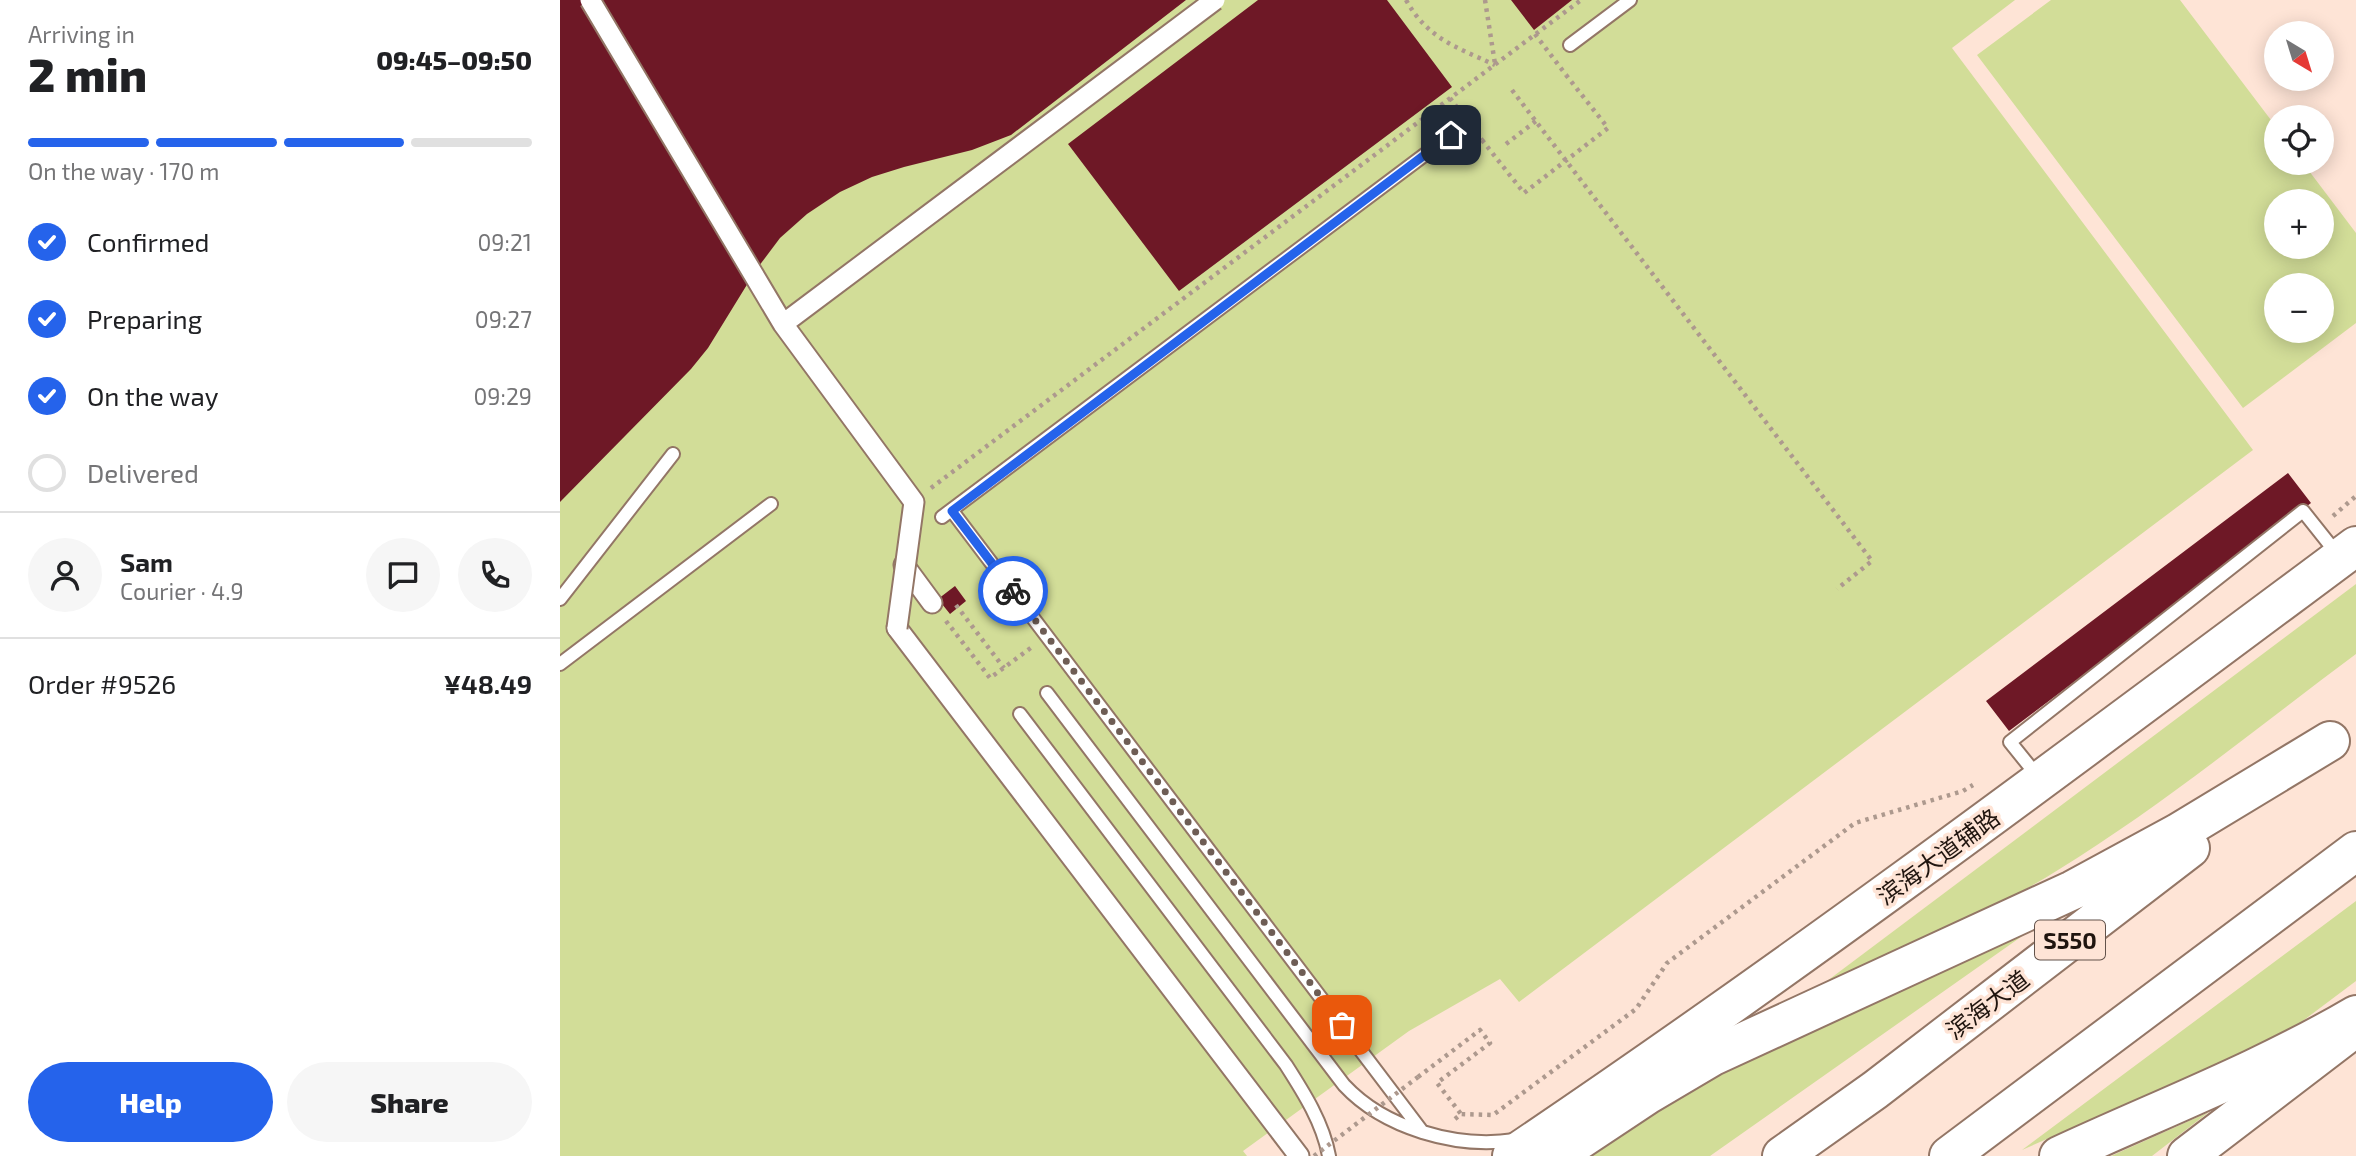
<!DOCTYPE html>
<meta charset="utf-8">
<style>
:root{--surface:#fff;--page:#f6f6f6;--text:#202124;--muted:#757577;--line:#e0e0e0;--accent:#2563eb}
body{margin:0;font-family:"Exo 2","Noto Sans SC",sans-serif;background:var(--page);color:var(--text);height:100vh;display:flex;flex-direction:column;font-size:26px;white-space:nowrap}
*{box-sizing:border-box;margin:0}
p{font-size:23px;color:var(--muted)}
.icon{flex:none;width:38px;height:38px;fill:none;stroke:currentColor;stroke-width:2;stroke-linecap:round;stroke-linejoin:round}
.map{position:relative;flex:1;overflow:hidden}
.panel{display:flex;flex-direction:column;background:var(--surface);width:560px}
.panel>*{flex:none}
.needle{width:46px;rotate:142deg}
.buttons{position:absolute;left:1704px;top:21px;display:grid;gap:14px}
.buttons a{display:grid;place-items:center;width:70px;height:70px;border-radius:50%;background:var(--surface);box-shadow:0 4px 18px #0003;font-size:35px}
.pin{position:absolute;display:grid;place-items:center;width:60px;height:60px;color:#fff;margin:-30px;border-radius:14px;box-shadow:0 4px 10px #0006}
.courier{position:absolute;display:grid;place-items:center;width:70px;height:70px;margin:-35px;border:5px solid #2563eb;border-radius:50%;background:#fff;color:#222;box-shadow:0 2px 9px #0007}
.overview em{font-style:normal;font-weight:800}
.overview div{display:flex;flex-direction:column-reverse}
.overview{display:flex;align-items:center;justify-content:space-between;height:119px;padding:0 28px}
h1{font-size:46px;font-weight:800;line-height:52px}
.bar{display:grid;grid-template-columns:repeat(4,1fr);gap:10px 7px;align-content:center;height:84px;padding:0 28px}
.bar i{height:9px;border-radius:5px;background:var(--line)}
.bar .active{background:var(--accent)}
.bar p{grid-column:span 4}
.line{display:flex;align-items:center;gap:18px;padding:0 28px;border-top:2px solid var(--line)}
.line div{flex:1}
.round{display:grid;place-items:center;flex:none;width:74px;height:74px;border-radius:37px;background:var(--page)}
ol{padding:0 28px;list-style:none}
li{display:flex;align-items:center;gap:21px;height:77px}
li p{margin-inline-start:auto}
li .icon{padding:7px;border-radius:50%;background:var(--accent);color:#fff;stroke-width:4}
li:last-child{color:var(--muted)}
li i{width:38px;height:38px;border:4px solid var(--line);border-radius:50%}
.action{display:flex;gap:14px;margin-top:auto;padding:14px 28px}
.action a{flex:1;height:80px;border-radius:42px;background:var(--accent);color:#fff;font-size:28px;font-weight:800;line-height:80px;text-align:center}
.action a+a{background:var(--page);color:var(--text)}
main{display:flex;flex:1;min-height:0}
.map>svg:first-child{display:block}
</style>
<main>
<section class="panel">
<div class="overview"><div><h1>2 min</h1><p>Arriving in</p></div><em>09:45–09:50</em></div>
<div class="bar"><i class="active"></i><i class="active"></i><i class="active"></i><i></i><p>On the way · 170 m</p></div>
<ol>
<li><svg class="icon" aria-label="check" viewBox="0 0 24 24"><path d="M5 12l5 5 9-10"/></svg>Confirmed<p>09:21</p></li>
<li><svg class="icon" aria-label="check" viewBox="0 0 24 24"><path d="M5 12l5 5 9-10"/></svg>Preparing<p>09:27</p></li>
<li><svg class="icon" aria-label="check" viewBox="0 0 24 24"><path d="M5 12l5 5 9-10"/></svg>On the way<p>09:29</p></li>
<li><i></i>Delivered</li>
</ol>
<div class="line" style="height:126px"><a class="round"><svg class="icon" aria-label="person" viewBox="0 0 24 24"><circle cx="12" cy="8" r="4"/><path d="M4 21q1-7 8-7t8 7"/></svg></a><div><b>Sam</b><p>Courier · 4.9</p></div><a class="round"><svg class="icon" aria-label="chat" viewBox="0 0 24 24"><path d="M4 5h16v11H9l-5 4z"/></svg></a><a class="round"><svg class="icon" aria-label="phone" viewBox="0 0 24 24"><path d="M5 4h4l2 5-3 2q2 4 5 5l2-3 5 2v4C11 20 4 13 5 4z"/></svg></a></div>
<div class="line" style="height:91px"><div>Order #9526</div><b>¥48.49</b></div>
<div class="action"><a>Help</a><a>Share</a></div>
</section>
<div class="map">
<svg width="1796" height="1156" viewBox="0 0 1796 1156">
<rect width="100%" height="100%" fill="#fee4d6"/>
<path fill="#d2dd98" fill-rule="evenodd" d="M0,0H1455L1392,48L1693,450L959,1002L940,979L849,1031L683,1151L687,1156H0Z
M1491,0H1620L1717,128V163H1743L1796,233V323L1683,408L1417,55ZM1717,201H1762V247H1717ZM1717,285H1762V331H1717Z
M1796,584V654C1698,727 1602,806 1498,870C1423,917 1339,950 1259,987Z
M1796,901V981L1724,1035L1462,1150Z
M1482,922L1150,1156H1017L1107,1096Z
M1649,1112L1592,1156H1551Z"/>
<path fill="#6e1826" d="M0,0H626L451,135L412,150L344,167L312,177L280,192L247,214L220,238L196,270L148,348L131,369L0,502Z
M698,0H827L892,87L619,291L508,144Z
M951,0H1012L974,30Z
M1728,473L1751,503L1449,731L1426,701Z
M395,586L406,601L390,614L378,599Z"/>
<g fill="none" stroke-linecap="round" stroke-linejoin="round">
<g stroke="#937666" stroke-width="16">
<path id="service" d="M1010,45L1070,0
M392,511L861,1130
M382,517L891,135
M0,599L113,454
M0,664L211,504
M487,693L784,1085C824,1128 896,1149 955,1140
M460,714L726,1065C744,1093 763,1123 769,1156
M1479,778L1450,742L1743,511L1778,555"/>
</g>
<g stroke="#937666" stroke-width="23">
<path id="pedestrian" d="M344,565L372,603
M337,628L739,1156"/>
</g>
<g stroke="#937666" stroke-width="42">
<path id="primary" d="M952,1156C1240,962 1518,753 1796,546
M1627,1156L1792,1030"/>
</g>
<g stroke="#937666" stroke-width="42">
<path id="trunk" d="M995,1156L1087,1095L1153,1056L1513,890L1618,833L1770,741
M1222,1156L1315,1090L1630,848
M1389,1156L1796,851
M1499,1156C1598,1110 1701,1071 1796,1015"/>
</g>
<path stroke="#ad998e" stroke-width="4.5" stroke-dasharray="3.5 5" stroke-linecap="butt" d="M846,0C868,39 896,47 935,65
M925,0L935,64
M952,90L1312,561L1277,589
M922,140L964,193L1048,128L1006,75
M946,144L976,121
M1773,516L1796,496
M396,605L444,668
M386,621L430,678L472,647
M858,1077L920,1030L930,1043L877,1083L901,1114
M895,1119L901,1114L933,1115L1076,1009L1107,963L1295,823L1403,791L1413,785"/>
<use href="#service" stroke="#fff" stroke-width="12"/>
<use href="#pedestrian" stroke="#fff" stroke-width="19"/>
<use href="#primary" stroke="#fff" stroke-width="38"/>
<use href="#trunk" stroke="#fff" stroke-width="38"/>
<g stroke="#937666" stroke-width="23" stroke-linecap="butt">
<path id="pedestrian-bridge" d="M30,0L223,324L354,502L337,628
M223,324L655,0"/>
</g>
<path stroke="#ad998e" stroke-width="4.5" stroke-dasharray="3.5 5" stroke-linecap="butt" d="M975,34L1006,75
M890,98L922,140
M371,488L1021,0
M754,1156L858,1077"/>
<use href="#pedestrian-bridge" stroke="#fff" stroke-width="19"/>
</g>
<g fill="none" stroke-linecap="round" stroke-linejoin="round">
<path stroke="#6e5d55" stroke-width="7" stroke-dasharray="0 12.6" d="M453,591L782,1025"/>
<path stroke="#2563eb" stroke-width="9" d="M453,591L392,511L891,135"/>
</g>
<g text-anchor="middle" dominant-baseline="central" stroke-width="7" stroke-linejoin="round" paint-order="stroke">
<rect fill="#fee4d6" stroke="#63534b" stroke-width="2" x="1475" y="920.5" width="70" height="39" rx="5"/>
<g font-size="23" font-weight="bold" fill="#20150f">
<text x="1510" y="940">S550</text>
</g>
<g font-size="24" fill="#20150f" stroke="#fee4d6">
<text transform="translate(1378 856) rotate(-36)">滨海大道辅路</text>
<text transform="translate(1427 1004) rotate(-37)">滨海大道</text>
</g>
</g>
</svg>
<div class="buttons">
<a><svg class="needle" viewBox="-14 -14 28 28"><path d="M0-13l5 13h-10z" fill="#e53935"/><path d="M0 13l5-13h-10z" fill="#757577"/></svg></a>
<a><svg class="icon" aria-label="locate" viewBox="0 0 24 24"><circle cx="12" cy="12" r="6"/><path d="M12 2v4M12 18v4M2 12h4M18 12h4"/></svg></a>
<a>+</a>
<a>−</a>
</div>
<div class="pin" style="left:782px;top:1025px;background:#ea580c"><svg class="icon" aria-label="bag" viewBox="0 0 24 24"><path d="M5 8h14l-1 12H6zM9 8a3 3 0 0 1 6 0"/></svg></div>
<div class="pin" style="left:891px;top:135px;background:#1f2937"><svg class="icon" aria-label="home" viewBox="0 0 24 24"><path d="M3 11l9-7 9 7M6 9v11h12V9"/></svg></div>
<div class="courier" style="left:453px;top:591px"><svg class="icon" aria-label="bike" viewBox="0 0 24 24"><circle cx="6" cy="16" r="4"/><circle cx="18" cy="16" r="4"/><path d="M6 16l4-8h5l3 8M10 8l3 8H6M13 5h3"/></svg></div>
</div>
</main>
